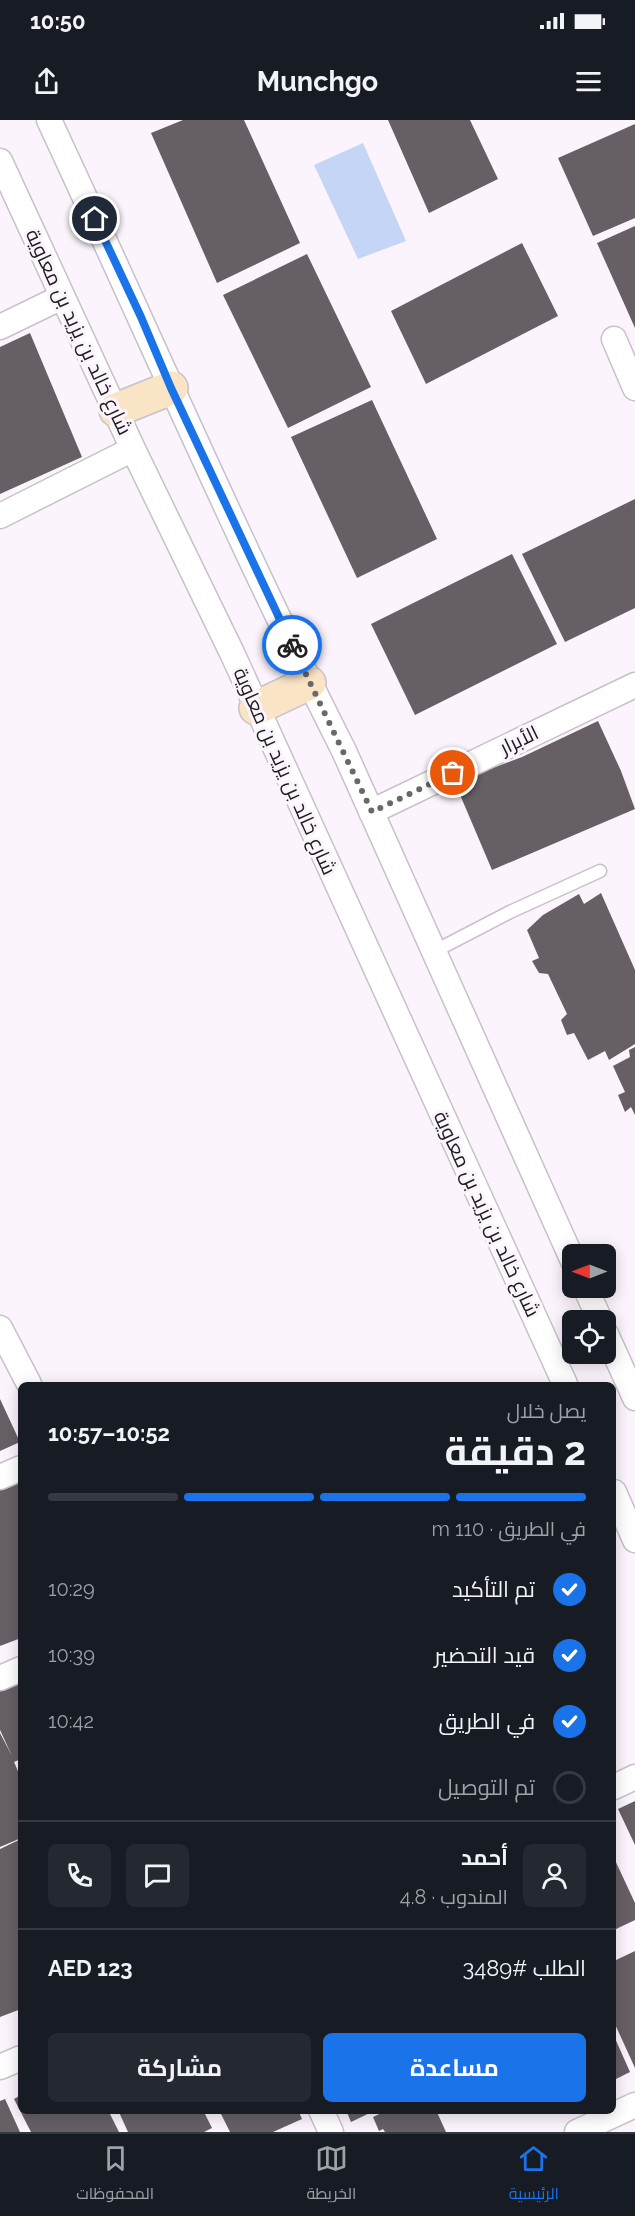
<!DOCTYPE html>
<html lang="ar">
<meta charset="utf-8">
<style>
:root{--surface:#171b24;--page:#242831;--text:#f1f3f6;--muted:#9ea1a6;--line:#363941;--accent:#1a73e8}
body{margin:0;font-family:Raleway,Cairo,sans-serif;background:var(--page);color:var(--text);direction:rtl;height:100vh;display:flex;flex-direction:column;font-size:22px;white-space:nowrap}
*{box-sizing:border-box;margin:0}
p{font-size:20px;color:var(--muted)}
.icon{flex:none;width:33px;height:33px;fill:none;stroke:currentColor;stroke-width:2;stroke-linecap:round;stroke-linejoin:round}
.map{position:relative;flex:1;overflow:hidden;direction:ltr}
.drawer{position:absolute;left:18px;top:1262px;width:598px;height:732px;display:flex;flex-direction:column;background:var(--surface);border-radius:9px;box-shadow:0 3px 15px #0003;direction:rtl}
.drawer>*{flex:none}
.needle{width:39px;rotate:270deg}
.tools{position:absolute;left:562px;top:1124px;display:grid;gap:12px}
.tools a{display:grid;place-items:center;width:54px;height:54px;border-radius:9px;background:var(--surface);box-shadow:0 3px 15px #0003;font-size:30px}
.pin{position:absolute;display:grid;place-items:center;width:51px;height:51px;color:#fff;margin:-26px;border:3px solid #fff;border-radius:50%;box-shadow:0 2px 6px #0007}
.courier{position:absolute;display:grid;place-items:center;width:60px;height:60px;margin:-30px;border:4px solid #1a73e8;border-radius:50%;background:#fff;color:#222;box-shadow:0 2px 8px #0007}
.overview em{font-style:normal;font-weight:700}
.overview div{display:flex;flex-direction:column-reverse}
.overview{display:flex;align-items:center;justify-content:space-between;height:102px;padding:0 30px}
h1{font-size:39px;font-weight:700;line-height:45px}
.bar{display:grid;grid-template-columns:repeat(4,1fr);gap:9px 6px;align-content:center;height:72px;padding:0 30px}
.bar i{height:8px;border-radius:4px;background:var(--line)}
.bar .on{background:var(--accent)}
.bar p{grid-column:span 4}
.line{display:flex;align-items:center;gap:15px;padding:0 30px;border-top:2px solid var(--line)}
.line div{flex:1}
.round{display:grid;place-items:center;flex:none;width:63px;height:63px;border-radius:9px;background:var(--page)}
ol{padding:0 30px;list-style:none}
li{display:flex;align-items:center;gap:18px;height:66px}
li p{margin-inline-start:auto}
li .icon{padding:6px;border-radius:50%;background:var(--accent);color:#fff;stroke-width:4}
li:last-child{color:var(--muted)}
li i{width:33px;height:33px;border:3px solid var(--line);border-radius:50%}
.action{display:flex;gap:12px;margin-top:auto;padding:12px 30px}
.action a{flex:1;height:69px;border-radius:9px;background:var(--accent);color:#fff;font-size:24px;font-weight:700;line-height:69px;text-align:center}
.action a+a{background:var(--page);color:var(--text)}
.status{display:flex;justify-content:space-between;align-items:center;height:42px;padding:0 30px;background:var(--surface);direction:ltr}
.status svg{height:16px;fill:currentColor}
header{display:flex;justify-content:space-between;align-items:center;height:78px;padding:0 30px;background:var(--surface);font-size:27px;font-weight:700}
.dock{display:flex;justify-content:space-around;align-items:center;height:84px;border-top:2px solid var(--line);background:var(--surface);font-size:16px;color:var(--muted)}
.dock a{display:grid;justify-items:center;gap:3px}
.dock .on{color:var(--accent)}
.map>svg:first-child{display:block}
</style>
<div class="status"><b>10:50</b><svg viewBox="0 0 49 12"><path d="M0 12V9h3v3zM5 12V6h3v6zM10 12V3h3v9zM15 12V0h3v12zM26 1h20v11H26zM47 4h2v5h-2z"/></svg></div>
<header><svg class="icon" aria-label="menu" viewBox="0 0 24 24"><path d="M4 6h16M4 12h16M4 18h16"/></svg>Munchgo<svg class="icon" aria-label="share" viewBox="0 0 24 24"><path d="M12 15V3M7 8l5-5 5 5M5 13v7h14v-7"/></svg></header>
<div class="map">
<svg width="635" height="2012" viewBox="0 0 635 2012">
<rect width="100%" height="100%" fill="#fbf4fc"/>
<path fill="#c4d5f5" d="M363,23L406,121L358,139L314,45Z"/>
<path fill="#666066" d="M183,0H244L300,123L217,163L151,13Z
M388,0H470L498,59L429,93Z
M635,4V98L593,116L558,38Z
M635,106V208L597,123Z
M522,123L558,196L426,264L391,191Z
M307,134L371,267L288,308L223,175Z
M30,213L82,337L0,374V227Z
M372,280L437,419L357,458L291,317Z
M635,379V488L565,522L522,434Z
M512,434L557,524L415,595L371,504Z
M598,601L621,651L635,689L492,750L458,670L476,662L474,655L522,637Z
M601,773L635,850V924L609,940L605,931L588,940L574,913L567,915L561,900L567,894L548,854L539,853L532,841L539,838L527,810L543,795L579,774L584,784Z
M635,927V995L631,987L625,992L618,975L625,972L613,946L630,937L629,930Z
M0,1279L20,1322L0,1331Z
M21,1361V1518L0,1526V1370Z
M21,1561V1639L14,1642L21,1658V1718L0,1727V1613L12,1636L0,1610V1571Z
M635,1681V1725L618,1689Z
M21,1719V1889L0,1897V1729Z
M614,1738L635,1783V1800L614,1810Z
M635,1831V1948L614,1902V1841Z
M614,1916L630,1952L614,1960Z
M21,1975V1990H108L119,2012H31L14,1979Z
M5,1979L20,2012H0V1981Z
M118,1990H203L212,2008L204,2012H128Z
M219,1990H298L302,1999L273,2012H230Z
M346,1990H376L351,2002Z
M388,1990H436L446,2012H385L383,2009L379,2011L373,1997Z"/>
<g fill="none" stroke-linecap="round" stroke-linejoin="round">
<g stroke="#c8c1c9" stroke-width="15">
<path id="lane" d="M433,832L510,792L600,751"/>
</g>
<g stroke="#c8c1c9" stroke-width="27">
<path id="street" d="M49,0C147,210 239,424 344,631L573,1141
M0,41L133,329L233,535L565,1264
M0,207L62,177
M614,219L635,268
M0,396L133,329
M371,692L635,565
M585,1167L600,1200
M0,1208L29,1264
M606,1214L635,1278
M0,1357L21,1348
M614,1372L635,1420
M0,1558L21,1549
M614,1667L635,1657
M0,1947L21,1938
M321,1990L331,2012
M577,2012L635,1985"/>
</g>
<g stroke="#c8c1c9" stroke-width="36">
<path id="secondary" d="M116,290L171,268
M256,588L309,563"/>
</g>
<use href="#lane" stroke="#fff" stroke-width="12"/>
<use href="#street" stroke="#fff" stroke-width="24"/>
<use href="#secondary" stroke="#fae4c6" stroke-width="33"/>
</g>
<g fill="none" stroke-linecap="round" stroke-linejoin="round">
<path stroke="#6b676c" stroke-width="6" stroke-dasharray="0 10.8" d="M292,525L372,692L453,653"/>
<path stroke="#1a73e8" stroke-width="8" d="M95,99L141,197L171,268L292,525"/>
</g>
<g text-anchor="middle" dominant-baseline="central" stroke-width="6" stroke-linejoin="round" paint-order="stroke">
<g font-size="20" fill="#1d1b1e" stroke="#fbf4fc">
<text transform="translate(79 212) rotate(65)">شارع خالد بن يزيد بن معاوية</text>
<text transform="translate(519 620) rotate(-26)">الأبرار</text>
<text transform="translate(285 651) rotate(66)">شارع خالد بن يزيد بن معاوية</text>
<text transform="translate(487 1094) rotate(65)">شارع خالد بن يزيد بن معاوية</text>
</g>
</g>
</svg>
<div class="tools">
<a><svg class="needle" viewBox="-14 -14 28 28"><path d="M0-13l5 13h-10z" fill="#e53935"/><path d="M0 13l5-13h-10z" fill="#9ea1a6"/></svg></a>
<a><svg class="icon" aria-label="locate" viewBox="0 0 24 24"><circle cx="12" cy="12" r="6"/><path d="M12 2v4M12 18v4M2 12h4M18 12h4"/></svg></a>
</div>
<div class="pin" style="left:453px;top:653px;background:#ea580c"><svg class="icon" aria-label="bag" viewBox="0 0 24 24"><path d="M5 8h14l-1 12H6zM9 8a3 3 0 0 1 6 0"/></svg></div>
<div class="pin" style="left:95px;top:99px;background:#1f2937"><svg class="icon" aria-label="home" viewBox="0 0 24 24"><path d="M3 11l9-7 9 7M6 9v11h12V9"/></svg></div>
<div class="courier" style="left:292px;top:525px"><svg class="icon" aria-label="bike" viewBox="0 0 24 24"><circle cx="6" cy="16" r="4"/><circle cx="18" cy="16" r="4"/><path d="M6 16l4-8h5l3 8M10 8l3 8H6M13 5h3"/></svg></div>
<section class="drawer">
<div class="overview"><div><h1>2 دقيقة</h1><p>يصل خلال</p></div><em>10:52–10:57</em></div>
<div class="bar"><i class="on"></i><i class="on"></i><i class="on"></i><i></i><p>في الطريق · 110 m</p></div>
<ol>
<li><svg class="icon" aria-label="check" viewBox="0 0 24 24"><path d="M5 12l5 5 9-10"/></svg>تم التأكيد<p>10:29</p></li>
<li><svg class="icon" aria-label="check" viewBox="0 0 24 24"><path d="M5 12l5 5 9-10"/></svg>قيد التحضير<p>10:39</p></li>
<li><svg class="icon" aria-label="check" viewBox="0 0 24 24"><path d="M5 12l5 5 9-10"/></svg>في الطريق<p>10:42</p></li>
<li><i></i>تم التوصيل</li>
</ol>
<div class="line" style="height:108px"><a class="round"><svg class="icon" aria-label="person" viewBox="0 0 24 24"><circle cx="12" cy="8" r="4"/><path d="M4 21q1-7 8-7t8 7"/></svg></a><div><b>أحمد</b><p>المندوب · 4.8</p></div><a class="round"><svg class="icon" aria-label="chat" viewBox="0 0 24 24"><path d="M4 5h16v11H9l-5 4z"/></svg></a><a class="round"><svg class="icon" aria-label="phone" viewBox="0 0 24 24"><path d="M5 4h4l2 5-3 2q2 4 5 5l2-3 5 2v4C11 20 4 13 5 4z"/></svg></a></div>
<div class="line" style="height:78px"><div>الطلب #3489</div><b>AED 123</b></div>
<div class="action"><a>مساعدة</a><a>مشاركة</a></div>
</section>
</div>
<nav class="dock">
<a class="on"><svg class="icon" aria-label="home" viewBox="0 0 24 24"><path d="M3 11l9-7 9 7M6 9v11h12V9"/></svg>الرئيسية</a>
<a><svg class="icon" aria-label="map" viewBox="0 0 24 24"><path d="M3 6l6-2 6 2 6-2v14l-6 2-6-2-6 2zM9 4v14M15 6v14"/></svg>الخريطة</a>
<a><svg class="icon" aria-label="saved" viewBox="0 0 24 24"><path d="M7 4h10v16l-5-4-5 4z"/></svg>المحفوظات</a>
</nav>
